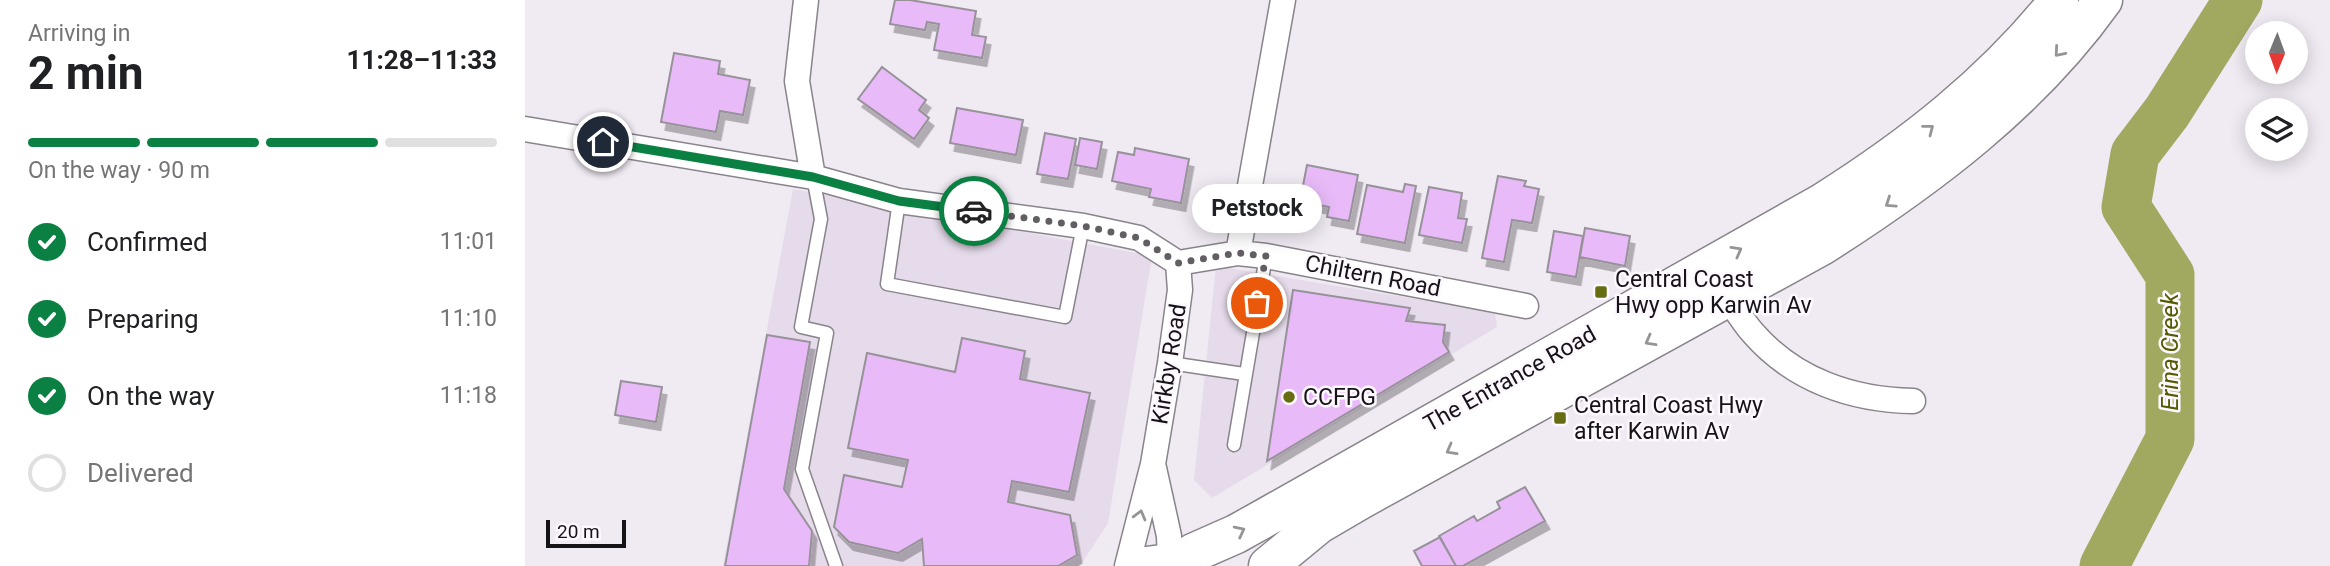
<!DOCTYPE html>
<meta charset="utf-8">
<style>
:root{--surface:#fff;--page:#f6f6f6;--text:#202124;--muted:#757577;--line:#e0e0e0;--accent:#0b8043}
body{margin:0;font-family:Roboto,sans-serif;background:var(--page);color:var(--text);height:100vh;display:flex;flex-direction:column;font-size:26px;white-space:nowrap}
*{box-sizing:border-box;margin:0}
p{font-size:23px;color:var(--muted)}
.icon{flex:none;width:38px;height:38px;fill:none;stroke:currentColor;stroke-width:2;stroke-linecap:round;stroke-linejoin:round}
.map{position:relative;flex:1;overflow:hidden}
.drawer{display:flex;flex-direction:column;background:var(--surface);width:525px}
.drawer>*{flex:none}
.needle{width:46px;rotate:181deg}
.tools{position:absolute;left:1720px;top:21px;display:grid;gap:14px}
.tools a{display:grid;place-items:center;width:63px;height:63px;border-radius:50%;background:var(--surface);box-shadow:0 4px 18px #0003;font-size:35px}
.scale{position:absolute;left:21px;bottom:18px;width:80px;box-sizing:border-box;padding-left:7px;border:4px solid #161316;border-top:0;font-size:19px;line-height:24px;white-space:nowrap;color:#161316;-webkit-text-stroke:5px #fdf8ff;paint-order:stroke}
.pin{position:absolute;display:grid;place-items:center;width:60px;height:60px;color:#fff;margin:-30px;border:4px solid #fff;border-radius:50%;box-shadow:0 2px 7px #0007}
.courier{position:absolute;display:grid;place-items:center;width:70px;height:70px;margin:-35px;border:5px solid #0b8043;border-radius:50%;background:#fff;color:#222;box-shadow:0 2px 9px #0007}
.bubble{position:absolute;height:49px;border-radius:24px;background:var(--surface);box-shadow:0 4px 18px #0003;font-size:23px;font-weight:700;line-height:49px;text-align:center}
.headline em{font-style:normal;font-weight:700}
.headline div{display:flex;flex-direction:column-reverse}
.headline{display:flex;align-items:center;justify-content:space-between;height:119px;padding:0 28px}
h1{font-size:46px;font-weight:700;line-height:52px}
.bar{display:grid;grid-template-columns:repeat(4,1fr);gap:10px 7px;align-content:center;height:84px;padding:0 28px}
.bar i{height:9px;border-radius:5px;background:var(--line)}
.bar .on{background:var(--accent)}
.bar p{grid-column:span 4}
ol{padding:0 28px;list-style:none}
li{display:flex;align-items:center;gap:21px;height:77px}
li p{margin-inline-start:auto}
li .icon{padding:7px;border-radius:50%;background:var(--accent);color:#fff;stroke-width:4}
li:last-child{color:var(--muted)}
li i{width:38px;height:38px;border:4px solid var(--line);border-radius:50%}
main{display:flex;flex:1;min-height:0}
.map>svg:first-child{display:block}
</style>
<main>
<section class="drawer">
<div class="headline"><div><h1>2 min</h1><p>Arriving in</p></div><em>11:28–11:33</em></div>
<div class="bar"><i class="on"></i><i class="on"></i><i class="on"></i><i></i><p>On the way · 90 m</p></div>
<ol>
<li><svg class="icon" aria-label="check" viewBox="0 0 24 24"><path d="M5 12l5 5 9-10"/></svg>Confirmed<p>11:01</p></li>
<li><svg class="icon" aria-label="check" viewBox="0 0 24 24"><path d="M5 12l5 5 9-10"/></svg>Preparing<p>11:10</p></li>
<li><svg class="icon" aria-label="check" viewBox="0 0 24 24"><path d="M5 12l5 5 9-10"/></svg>On the way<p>11:18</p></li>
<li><i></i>Delivered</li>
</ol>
</section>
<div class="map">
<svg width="1805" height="566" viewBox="0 0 1805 566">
<defs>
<filter id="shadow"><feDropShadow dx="4.5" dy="8" stdDeviation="0" flood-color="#0004"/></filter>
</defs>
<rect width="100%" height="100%" fill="#f0eaf3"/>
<path fill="#e6dbea" d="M268,189L627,256L583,523L555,566H198Z
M691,266L970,312L972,327L687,498L669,480Z"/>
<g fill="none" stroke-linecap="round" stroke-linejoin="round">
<path stroke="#a1a961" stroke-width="49" d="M1579,566L1645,439V275L1601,207L1610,154L1642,112L1713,0"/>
</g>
<path fill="#e8bbf8" stroke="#97929a" stroke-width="2" filter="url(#shadow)" d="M370,0H385L451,11L447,35L461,37L457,58L409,50L414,24L402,22L400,30L365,24Z
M149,53L195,61L193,74L225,80L218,115L195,111L191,132L136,122Z
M357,67L401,100L394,110L404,118L389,139L333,99Z
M432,108L498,120L491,155L425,143Z
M520,133L551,139L543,179L512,174Z
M555,138L577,142L572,169L550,165Z
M610,148L664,159L656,203L624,197L626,189L587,181L593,152L609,155Z
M782,165L833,175L824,221L802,217L804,207L775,201Z
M973,176L1001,181L999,186L1014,189L1007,223L987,220L979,262L957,258Z
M880,184L891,186L880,243L832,234L842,185L878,192Z
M904,187L937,193L933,218L942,219L937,243L894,235Z
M1060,228L1105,236L1100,266L1055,257Z
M1029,231L1058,236L1051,277L1022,272Z
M768,290L885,308L881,321L920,325L918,342L924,352L742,461Z
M242,335L285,342L259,489L287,531L284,566H200Z
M437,338L500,351L495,379L565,393L544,492L487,481L483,502L545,515L552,555L533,566H399L397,539L373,553L324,542L309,527L319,475L377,487L383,460L323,448L342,353L430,372Z
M96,381L137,387L131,422L90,415Z
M1000,487L1020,521L938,566H931L914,536L949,516L952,521L975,508L972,502Z
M915,537L931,566H897L889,551Z"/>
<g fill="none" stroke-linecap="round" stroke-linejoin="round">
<g stroke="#89838b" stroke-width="15">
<path id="lane" d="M288,177L296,219L276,327L302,333L277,469L311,566
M374,201L362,284L540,317L558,226
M645,363L719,374
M709,445L741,256"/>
</g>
<g stroke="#89838b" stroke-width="27">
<path id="street" d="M281,0L272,81L288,177
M0,129L288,177L374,201L558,226L614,238L653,263L713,253L741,256L1001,306
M713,253L758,0
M1203,298C1211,310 1219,323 1228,333C1269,380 1327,400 1388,401
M629,468L644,536L645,563
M602,566L628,464L645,363L655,290L653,263"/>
</g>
<g stroke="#89838b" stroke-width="41">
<path id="highway" d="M621,566L645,563L657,566
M659,566L668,553L711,534L745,515L1297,203C1386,147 1468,83 1534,0
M743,566L794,524L835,500L1298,245C1403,178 1505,102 1578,0"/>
</g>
<use href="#lane" stroke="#fff" stroke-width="12"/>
<use href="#street" stroke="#fff" stroke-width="24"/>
<use href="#highway" stroke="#fff" stroke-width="38"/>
</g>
<defs><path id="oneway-chevron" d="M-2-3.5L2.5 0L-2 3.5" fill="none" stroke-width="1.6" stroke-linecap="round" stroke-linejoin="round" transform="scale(1.75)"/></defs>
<g stroke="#969596">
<use href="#oneway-chevron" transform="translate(1534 52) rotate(131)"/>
<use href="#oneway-chevron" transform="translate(1404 129) rotate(-38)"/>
<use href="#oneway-chevron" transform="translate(1365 203) rotate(146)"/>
<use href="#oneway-chevron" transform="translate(1212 251) rotate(-29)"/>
<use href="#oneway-chevron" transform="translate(1125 341) rotate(151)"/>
<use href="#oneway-chevron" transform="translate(926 450) rotate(151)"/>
<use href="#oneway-chevron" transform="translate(615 515) rotate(-75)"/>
<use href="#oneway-chevron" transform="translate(715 531) rotate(-27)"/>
</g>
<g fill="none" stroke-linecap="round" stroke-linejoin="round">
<path stroke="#625e63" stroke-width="7" stroke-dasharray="0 12.6" d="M449,211L558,226L614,238L653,263L713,253L741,256L732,303"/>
<path stroke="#0b8043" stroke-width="9" d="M78,142L288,177L374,201L449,211"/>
</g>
<g fill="#656c11" stroke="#fdf8ff" stroke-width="2.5">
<rect x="1069" y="285" width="14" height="14" rx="3.5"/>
<circle cx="764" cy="397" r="7"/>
<rect x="1028" y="411" width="14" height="14" rx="3.5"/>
</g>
<g text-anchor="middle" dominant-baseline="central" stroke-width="5" stroke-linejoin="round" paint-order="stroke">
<g font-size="23" fill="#161316" stroke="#fdf8ff">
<text transform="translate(848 276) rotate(11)">Chiltern Road</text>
<text transform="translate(644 364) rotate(-81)">Kirkby Road</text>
<text transform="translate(985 379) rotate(-29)">The Entrance Road</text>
</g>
<g font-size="23" fill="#161316" stroke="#fdf8ff" text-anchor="start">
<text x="1090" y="279">Central Coast<tspan x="1090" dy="26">Hwy opp Karwin Av</tspan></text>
<text x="778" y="397">CCFPG</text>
<text x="1049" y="405">Central Coast Hwy<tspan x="1049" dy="26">after Karwin Av</tspan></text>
</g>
<g font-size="24" font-style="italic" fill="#555b01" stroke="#fdf8ff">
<text transform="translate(1645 352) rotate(-90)">Erina Creek</text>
</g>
</g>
</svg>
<div class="tools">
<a><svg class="needle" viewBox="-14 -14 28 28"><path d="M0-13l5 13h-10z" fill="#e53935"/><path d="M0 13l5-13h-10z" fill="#757577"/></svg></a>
<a><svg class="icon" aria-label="layers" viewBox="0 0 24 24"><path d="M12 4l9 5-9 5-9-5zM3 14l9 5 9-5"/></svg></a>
</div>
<div class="scale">20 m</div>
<div class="pin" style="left:732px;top:303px;background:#ea580c"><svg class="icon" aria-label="bag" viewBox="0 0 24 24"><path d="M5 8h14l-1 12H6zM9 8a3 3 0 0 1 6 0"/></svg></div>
<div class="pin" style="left:78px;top:142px;background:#1f2937"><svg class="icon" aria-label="home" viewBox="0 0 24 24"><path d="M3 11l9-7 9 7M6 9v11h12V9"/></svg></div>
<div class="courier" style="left:449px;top:211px"><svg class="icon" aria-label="car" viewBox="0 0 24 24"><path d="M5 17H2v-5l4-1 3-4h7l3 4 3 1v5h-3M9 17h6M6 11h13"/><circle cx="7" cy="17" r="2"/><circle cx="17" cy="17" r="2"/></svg></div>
<div class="bubble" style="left:667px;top:184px;width:130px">Petstock</div>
</div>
</main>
